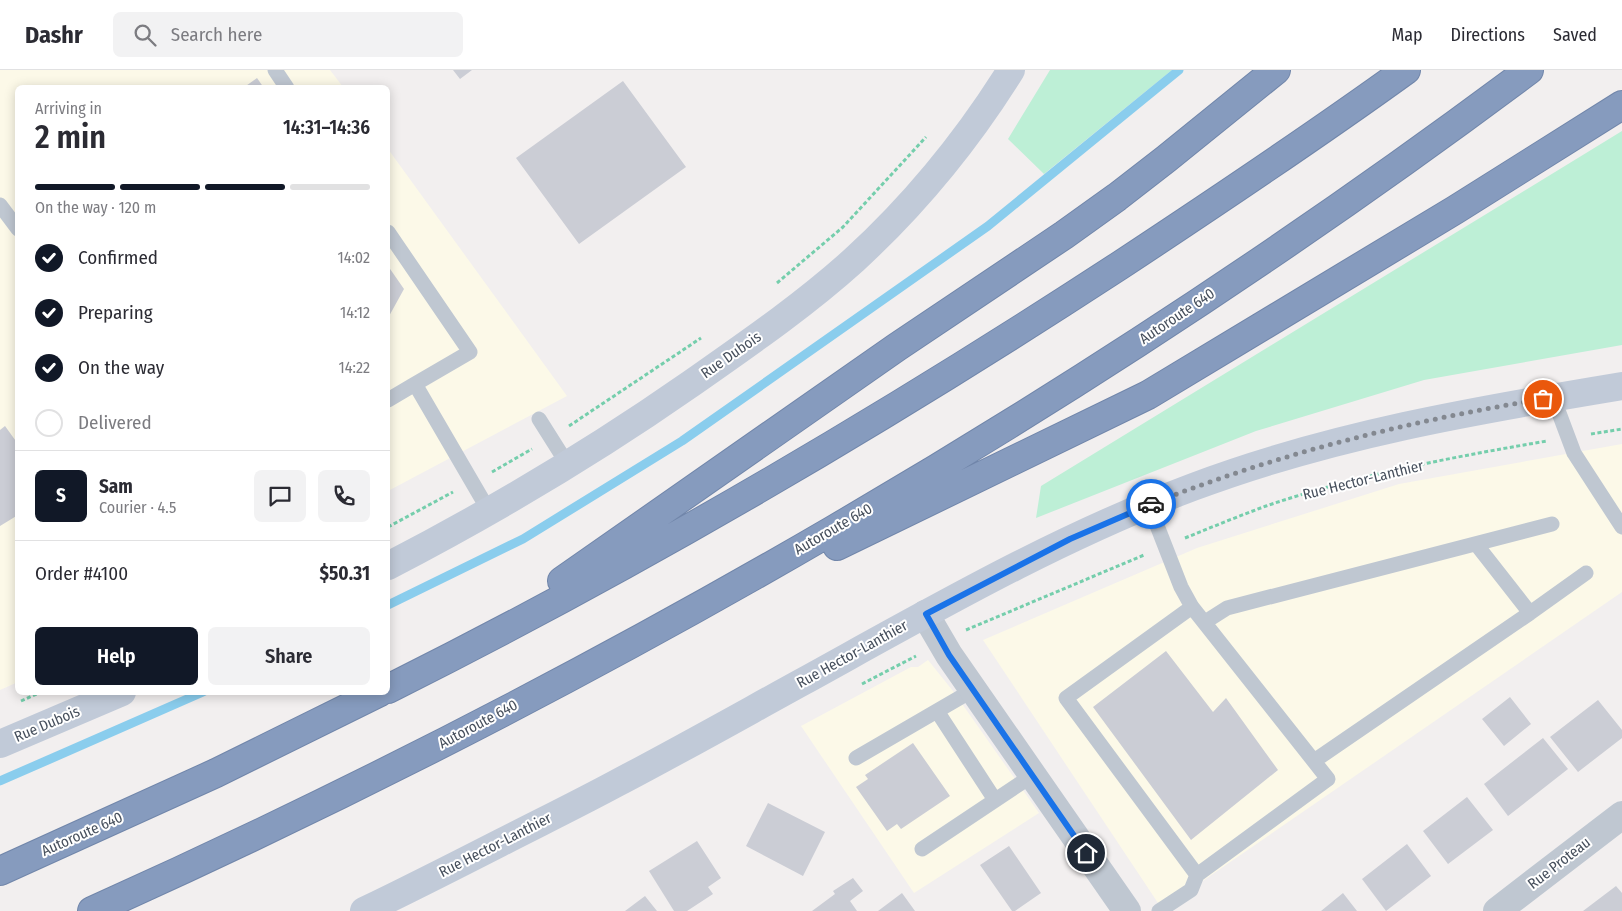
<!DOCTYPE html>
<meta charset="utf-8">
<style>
:root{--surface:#fff;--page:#f2f2f3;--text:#2b2b33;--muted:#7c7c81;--line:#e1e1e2;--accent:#111827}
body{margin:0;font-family:"Fira Sans Condensed",sans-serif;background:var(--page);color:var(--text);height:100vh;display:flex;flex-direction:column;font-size:19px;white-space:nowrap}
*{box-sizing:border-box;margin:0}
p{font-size:16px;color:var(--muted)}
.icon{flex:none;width:28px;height:28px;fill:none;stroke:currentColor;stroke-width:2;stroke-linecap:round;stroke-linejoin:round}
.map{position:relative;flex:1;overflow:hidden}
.details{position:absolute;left:15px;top:15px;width:375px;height:610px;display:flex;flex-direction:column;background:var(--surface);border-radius:8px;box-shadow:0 2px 12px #0003}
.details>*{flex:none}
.pin{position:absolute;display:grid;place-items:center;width:42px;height:42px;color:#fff;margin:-21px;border:2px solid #fff;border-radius:50%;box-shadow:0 1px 5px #0007}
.courier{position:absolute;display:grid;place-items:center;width:50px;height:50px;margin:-25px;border:4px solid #1a73e8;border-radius:50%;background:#fff;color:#222;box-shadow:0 1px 6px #0007}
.headline em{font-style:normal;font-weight:600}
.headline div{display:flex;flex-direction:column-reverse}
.headline{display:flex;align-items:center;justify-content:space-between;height:85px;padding:0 20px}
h1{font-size:32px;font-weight:600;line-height:38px}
.bar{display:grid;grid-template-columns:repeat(4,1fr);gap:8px 5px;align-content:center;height:60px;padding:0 20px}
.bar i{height:6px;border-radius:4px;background:var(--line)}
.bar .active{background:var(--accent)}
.bar p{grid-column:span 4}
.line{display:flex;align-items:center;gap:12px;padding:0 20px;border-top:1px solid var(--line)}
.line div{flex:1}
.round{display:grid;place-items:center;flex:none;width:52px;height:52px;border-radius:8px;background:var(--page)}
ol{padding:0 20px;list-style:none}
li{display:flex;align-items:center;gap:15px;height:55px}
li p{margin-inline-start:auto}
li .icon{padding:5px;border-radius:50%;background:var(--accent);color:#fff;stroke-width:4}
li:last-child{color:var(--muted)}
li i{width:28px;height:28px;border:2px solid var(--line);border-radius:50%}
.button{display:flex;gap:10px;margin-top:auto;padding:10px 20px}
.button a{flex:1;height:58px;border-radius:8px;background:var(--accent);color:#fff;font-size:20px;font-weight:600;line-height:58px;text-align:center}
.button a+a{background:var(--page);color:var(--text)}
header{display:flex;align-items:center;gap:30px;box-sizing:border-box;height:70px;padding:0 25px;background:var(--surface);border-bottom:1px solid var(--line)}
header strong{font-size:24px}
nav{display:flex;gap:28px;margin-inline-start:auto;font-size:18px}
.search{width:350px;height:45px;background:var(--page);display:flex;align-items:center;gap:12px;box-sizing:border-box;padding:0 18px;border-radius:8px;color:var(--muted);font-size:19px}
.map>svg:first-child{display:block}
</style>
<header>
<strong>Dashr</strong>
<div class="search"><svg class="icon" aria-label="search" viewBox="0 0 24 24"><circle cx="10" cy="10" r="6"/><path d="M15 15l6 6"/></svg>Search here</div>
<nav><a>Map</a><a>Directions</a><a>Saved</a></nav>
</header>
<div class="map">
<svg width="1622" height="841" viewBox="0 0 1622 841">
<rect width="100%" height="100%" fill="#f2efef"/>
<path fill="#fcf9e8" d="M0,0H330L343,17L18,18V612L0,620Z
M388,79L567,326L388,421Z
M1622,374V522L1162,839L983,570L1197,478L1399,414Z
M928,590L953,621L1039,743L914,823L801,656L911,597H918Z"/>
<path fill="#bdefd6" d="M1050,0H1172L1044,104L1008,69Z
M1622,61V275L1424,310L1256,361L1036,448L1041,416Z"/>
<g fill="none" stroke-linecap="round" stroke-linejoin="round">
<path stroke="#8acded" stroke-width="9" d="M388,535L523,469L682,371L988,156L1179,0
M0,711L203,622"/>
</g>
<path fill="#cbcdd5" d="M453,0H472L460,9Z
M257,8L264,18H243Z
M623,11L686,97L579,174L516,88Z
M388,196L404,219L388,248Z
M5,356L18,374V445L0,456V360Z
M1166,581L1213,642L1226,628L1278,700L1191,770L1093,637Z
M1510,627L1531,654L1504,676L1482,649Z
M1598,630L1622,660V668L1578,702L1550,667Z
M1543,668L1568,699L1508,746L1484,714Z
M913,673L950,726L901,759L897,754L887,761L856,717L868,709L865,705Z
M1467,727L1493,760L1448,794L1423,761Z
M768,733L825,762L803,806L746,776Z
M697,771L721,808L708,817L713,824L687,841H674L649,801Z
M1407,774L1431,806L1386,841L1362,809Z
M1009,776L1041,823L1015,841H1012L980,795Z
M853,808L863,821L850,831L857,841H812L835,824L833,821Z
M1616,816L1622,823V841H1583Z
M902,823L915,841H878Z
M1343,823L1357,841H1321Z
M645,826L657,841H625Z"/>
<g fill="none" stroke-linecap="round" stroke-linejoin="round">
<g stroke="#7186aa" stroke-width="30">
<path id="highway" d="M837,476L1148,325L1455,140L1622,35
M562,511L897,277L1064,165L1117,127L1166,89L1276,0
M388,619C640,493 883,350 1119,196C1216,132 1312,68 1406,0
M0,801L216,703L380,622
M92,841C597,614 1085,332 1529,0"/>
</g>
<path stroke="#75ceac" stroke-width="3" stroke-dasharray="4 2.5" stroke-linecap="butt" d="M777,213L843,157L926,67
M569,356L701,268
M1591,364L1622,359
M492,402L532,379
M388,457L453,422
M1185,468C1212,457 1239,446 1266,436C1357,405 1453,387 1547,371
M966,560L1144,485
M862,614L916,586
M21,631L41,622"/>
<path stroke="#bfc7d1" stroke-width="15" d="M275,0L287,18
M0,135L18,159
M388,162L470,282L415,314
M1553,327L1574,383L1622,457
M388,330L415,314L489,441
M539,349L568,395
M1149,435L1181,517L1192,537L1328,709L1197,805L1066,628L1192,537
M1530,543L1586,503
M1205,552L1227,538L1552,454
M937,641L995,730
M856,688L973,620
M1314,691L1530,543L1476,474
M922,779L1033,705
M1159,841L1191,820L1197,805"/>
<path stroke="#bfc7d1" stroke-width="28" d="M925,544L949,585L1127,841
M1497,841L1622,745"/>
<path stroke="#c1cad8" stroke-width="28" d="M388,496C492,442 593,382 689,315C746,275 803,236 854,190C915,134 968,69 1011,0
M0,674L122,622
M364,841C410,819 455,796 500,773C539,753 578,734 617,713C680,680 742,645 804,611C931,541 1057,468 1193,417C1331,365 1477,340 1622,316"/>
<use href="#highway" stroke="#869bbe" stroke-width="28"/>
</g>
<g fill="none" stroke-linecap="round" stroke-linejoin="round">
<path stroke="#838890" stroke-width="5" stroke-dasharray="0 9" d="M1151,434C1277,384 1408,351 1543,329"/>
<path stroke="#1a73e8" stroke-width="6" d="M1086,783L949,585L926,544L1070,469L1151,434"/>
</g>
<g text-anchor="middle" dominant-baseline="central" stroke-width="4" stroke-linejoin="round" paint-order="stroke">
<g font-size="15" fill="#47505d" stroke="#fff">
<text transform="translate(1177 246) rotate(-34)">Autoroute 640</text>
<text transform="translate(731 285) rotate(-35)">Rue Dubois</text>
<text transform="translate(1363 410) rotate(-14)">Rue Hector-Lanthier</text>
<text transform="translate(833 459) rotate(-30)">Autoroute 640</text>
<text transform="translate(852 584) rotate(-29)">Rue Hector-Lanthier</text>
<text transform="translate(47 654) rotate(-23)">Rue Dubois</text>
<text transform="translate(478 654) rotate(-28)">Autoroute 640</text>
<text transform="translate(82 764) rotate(-24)">Autoroute 640</text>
<text transform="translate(495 775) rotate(-27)">Rue Hector-Lanthier</text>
<text transform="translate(1559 793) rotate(-38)">Rue Proteau</text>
</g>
</g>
</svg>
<div class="pin" style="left:1543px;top:329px;background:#ea580c"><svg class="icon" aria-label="bag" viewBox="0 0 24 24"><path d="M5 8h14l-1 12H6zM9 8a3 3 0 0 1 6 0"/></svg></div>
<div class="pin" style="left:1086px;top:783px;background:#1f2937"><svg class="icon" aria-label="home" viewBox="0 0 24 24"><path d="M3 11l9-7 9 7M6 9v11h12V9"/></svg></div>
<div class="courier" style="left:1151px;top:434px"><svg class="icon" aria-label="car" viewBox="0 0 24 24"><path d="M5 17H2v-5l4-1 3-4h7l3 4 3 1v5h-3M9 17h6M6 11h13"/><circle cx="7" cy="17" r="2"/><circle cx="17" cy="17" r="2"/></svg></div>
<section class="details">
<div class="headline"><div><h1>2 min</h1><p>Arriving in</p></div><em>14:31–14:36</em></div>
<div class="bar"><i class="active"></i><i class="active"></i><i class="active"></i><i></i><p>On the way · 120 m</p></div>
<ol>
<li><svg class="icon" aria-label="check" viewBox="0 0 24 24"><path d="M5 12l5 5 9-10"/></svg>Confirmed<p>14:02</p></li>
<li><svg class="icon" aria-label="check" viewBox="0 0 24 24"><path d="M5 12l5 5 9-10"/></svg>Preparing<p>14:12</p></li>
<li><svg class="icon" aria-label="check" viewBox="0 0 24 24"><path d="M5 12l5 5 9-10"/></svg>On the way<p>14:22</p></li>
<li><i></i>Delivered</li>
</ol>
<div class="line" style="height:90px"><b class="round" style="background:var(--accent);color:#fff">S</b><div><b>Sam</b><p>Courier · 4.5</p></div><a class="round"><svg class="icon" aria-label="chat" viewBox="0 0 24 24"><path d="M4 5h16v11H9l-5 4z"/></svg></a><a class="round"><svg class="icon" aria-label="phone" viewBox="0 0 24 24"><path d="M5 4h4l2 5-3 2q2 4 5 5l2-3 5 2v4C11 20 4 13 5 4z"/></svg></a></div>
<div class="line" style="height:65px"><div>Order #4100</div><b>$50.31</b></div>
<div class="button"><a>Help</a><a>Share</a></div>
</section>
</div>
